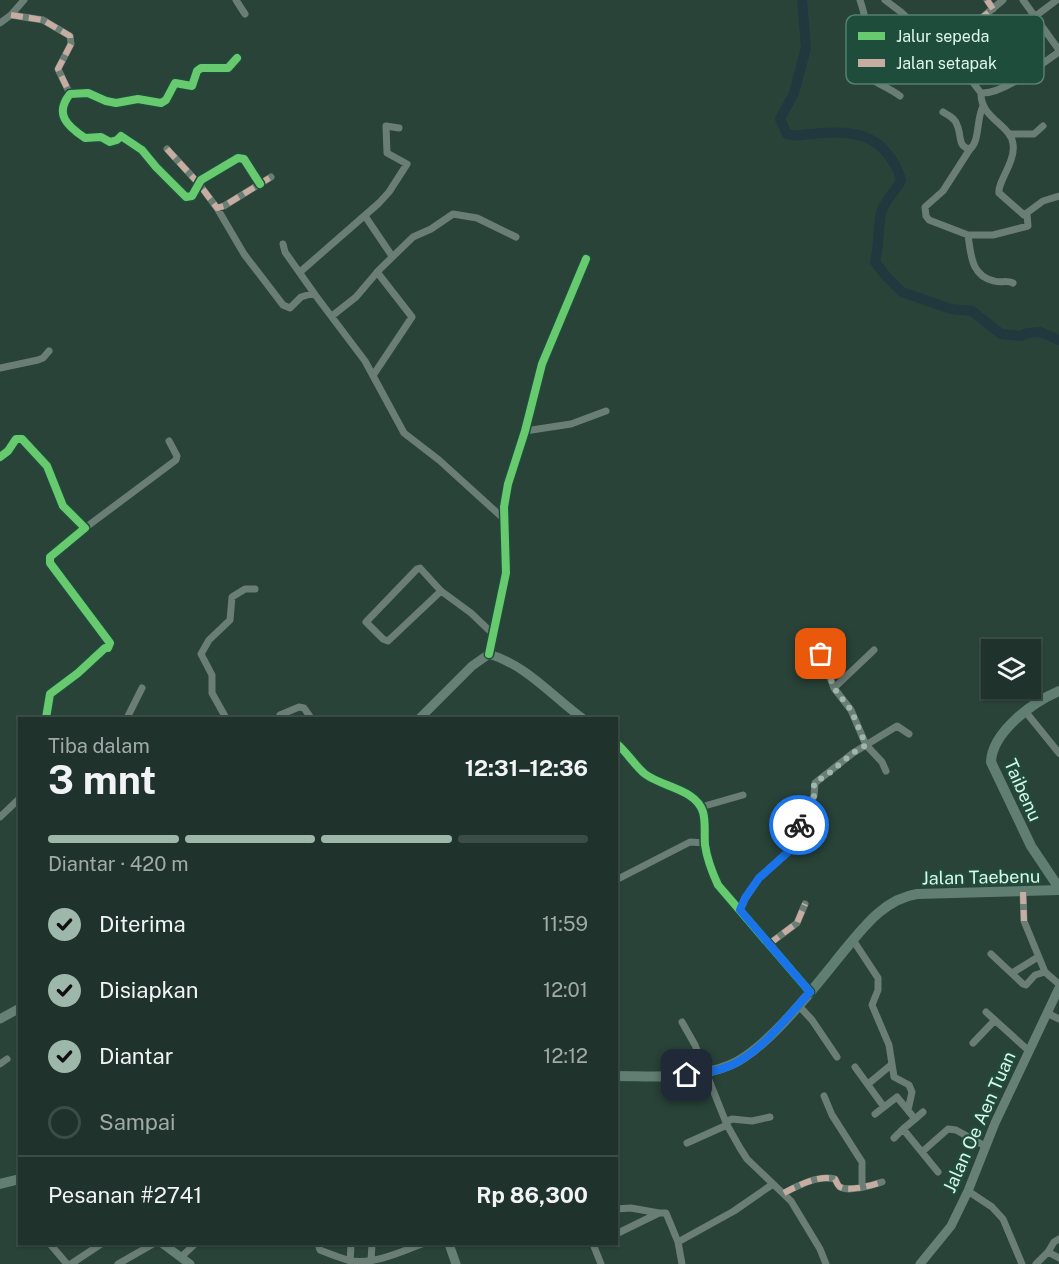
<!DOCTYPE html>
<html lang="id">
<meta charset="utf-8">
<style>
:root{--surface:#1f322b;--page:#273a33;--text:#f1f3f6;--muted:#a1aaa9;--line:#3c4d47;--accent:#9eb7ab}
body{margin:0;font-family:"Public Sans",sans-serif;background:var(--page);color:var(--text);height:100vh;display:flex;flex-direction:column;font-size:22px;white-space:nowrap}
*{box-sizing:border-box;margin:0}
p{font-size:20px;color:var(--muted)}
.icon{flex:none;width:33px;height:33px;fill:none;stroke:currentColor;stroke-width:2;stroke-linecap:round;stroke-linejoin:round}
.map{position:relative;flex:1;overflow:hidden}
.panel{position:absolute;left:18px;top:717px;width:600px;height:528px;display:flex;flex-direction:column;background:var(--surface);border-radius:0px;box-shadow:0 2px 4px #0004,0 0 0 2px var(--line)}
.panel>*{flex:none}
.controls{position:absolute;left:981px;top:639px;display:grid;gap:12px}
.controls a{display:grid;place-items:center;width:60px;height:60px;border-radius:0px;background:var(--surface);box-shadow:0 2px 4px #0004,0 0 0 2px var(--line);font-size:30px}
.pin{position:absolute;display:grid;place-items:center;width:51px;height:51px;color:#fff;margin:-26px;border-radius:12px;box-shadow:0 3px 9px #0006}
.courier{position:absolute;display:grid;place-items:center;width:60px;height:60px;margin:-30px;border:4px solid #1a73e8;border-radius:50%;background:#fff;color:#222;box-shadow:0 2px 8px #0007}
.head em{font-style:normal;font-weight:700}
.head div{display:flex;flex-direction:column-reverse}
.head{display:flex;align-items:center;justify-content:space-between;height:102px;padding:0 30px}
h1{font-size:39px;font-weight:700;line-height:45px}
.bar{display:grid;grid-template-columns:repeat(4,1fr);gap:9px 6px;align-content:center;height:72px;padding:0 30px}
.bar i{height:8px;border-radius:4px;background:var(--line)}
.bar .on{background:var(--accent)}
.bar p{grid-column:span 4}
.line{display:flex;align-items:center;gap:15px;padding:0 30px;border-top:2px solid var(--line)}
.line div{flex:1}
ol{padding:0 30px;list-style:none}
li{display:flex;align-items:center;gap:18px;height:66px}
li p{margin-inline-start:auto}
li .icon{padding:6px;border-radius:50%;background:var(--accent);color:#111;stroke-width:4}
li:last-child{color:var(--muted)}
li i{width:33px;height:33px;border:3px solid var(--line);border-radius:50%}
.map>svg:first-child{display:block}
</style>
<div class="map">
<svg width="1059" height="1264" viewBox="0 0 1059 1264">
<rect width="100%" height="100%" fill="#294339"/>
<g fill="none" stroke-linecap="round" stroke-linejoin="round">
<path stroke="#21383e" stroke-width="10" d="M802,0L806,48L794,93L780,119L787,134C796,137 801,135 810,134C836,131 867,130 885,151C893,160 898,168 901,180C896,192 884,200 881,213C878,229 879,246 875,262L886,276L902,292L951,309L972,311L1001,334L1020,336L1028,333L1040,332L1059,340"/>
<path stroke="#6a7e75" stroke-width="7" d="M236,0L245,14
M860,0C863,10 867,20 864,30C861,43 852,50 855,64C866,81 884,84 900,96
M885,0L901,12L919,29L946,47L981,93C1002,95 1041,64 1059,52
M987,0L993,9
M1023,0L1059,50
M11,15L43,20L70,36L71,44L58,69L70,94
M979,20L1003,0
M0,23L11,15L24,0
M237,58L228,68H201L197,71L192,86L175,83L166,100L161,103L138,99L116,103L106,101L88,93L70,94C54,114 67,126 85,138L101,137L110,142L117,140L121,136L142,150L156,167L186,197L192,196L201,180L238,158L244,159L260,184
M963,70L1057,0
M981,93C980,118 1011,125 1013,144C1016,161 997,183 999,193L1024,215L1043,201L1059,196
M943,112C949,116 955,118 957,125C962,135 957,147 970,149C980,141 976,120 983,106
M1009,134H1034L1043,126
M167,149L199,184L217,208L224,206L271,177
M970,149L943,191L925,207L926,216L929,220L968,235H993L1028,226L1027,214
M217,208L244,254L283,305L290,308L301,297L314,293
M365,216L392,256
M968,235C971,255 971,276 994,281C1001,283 1007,280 1013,283
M283,244L285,252L316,296L365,361L404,433L439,460L504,519
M300,272L379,203L389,192L407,164L387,153L386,126L399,128
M332,316L356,297L379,270L413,237L431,229L453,214L477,218L516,237
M0,368L38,360L43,358L49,351
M374,374L412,317L377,272
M525,431L571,424L606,411
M0,457L8,451L16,439H22L47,466L63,506L85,528L50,557V563L110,643L108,648H105L78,673L50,694L46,718
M85,528L176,460L177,456L169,441
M441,591L388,641L383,639L366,622L417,569L420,568L441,591L471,613L493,634
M489,654L506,573L504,507L508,484L525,431L542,364L586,259
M821,654L834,688L851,710L866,745L882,762L886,771
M834,688L874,650
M1025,711L1059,753
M280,715L299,707L304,708L311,718
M127,718L142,688
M226,718L212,693V675L201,654L209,640L230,620L232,597L245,589H255
M701,807L743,795
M0,817L20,798
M616,880L690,842L705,843
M1023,892L1024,921L1045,972
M740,910L745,899L759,878L788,852L801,820L814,796L815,783L853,753L897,726L909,734
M853,940L878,978V990L872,1005L889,1045L894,1077L909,1085L912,1092L908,1110
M769,944L797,923L805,904
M991,954L1023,984L1026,985L1035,975L1045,972L1059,984
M1012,973L1038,957
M798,1005L812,1020L837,1057
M986,1012L1029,1051
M1047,1013L1059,1019
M682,1022L695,1045L727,1125L740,1148L747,1159L791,1201L820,1249L826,1264
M973,1043L995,1020
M0,1064L7,1059
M855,1067L884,1107L897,1097L915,1119L903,1129L938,1172
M868,1084L891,1065
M824,1096L832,1115L862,1162V1187
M875,1114L884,1107
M915,1119L923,1112
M726,1122L732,1119L752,1121L770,1117
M894,1138L903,1129
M687,1143L727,1125
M922,1152L948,1129L956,1130L985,1146
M968,1191L992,1207L1003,1219L1022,1264
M784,1193C799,1185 818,1175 835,1179C836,1181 838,1186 840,1187C849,1192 873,1185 882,1182
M616,1209L631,1208L659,1213
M616,1234L659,1213H666L678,1242L682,1264
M678,1242L734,1211L773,1184
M50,1244L67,1264
M318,1244L320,1250C330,1254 342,1259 352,1261C376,1264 400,1252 422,1244
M593,1244L601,1264
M1048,1252L1054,1242L1059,1239
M181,1257L195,1244
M371,1261L372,1244
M71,1264L101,1244
M118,1264L153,1244
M350,1264L351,1244
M1036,1264L1048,1252L1059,1258"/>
<path stroke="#668075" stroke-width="9" d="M420,718L472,666L489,654C526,665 552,696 582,718
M616,743C627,752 635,766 645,774C662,787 696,789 703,812C706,823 704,834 705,845C707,859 712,872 718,885L810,992
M0,1019L20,1008
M163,1244L190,1264
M449,1244L456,1264
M920,1264L951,1226L968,1191L995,1123L1059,988"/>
<path stroke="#617e72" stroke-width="10" d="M1059,691C1033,702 992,732 991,762L1031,846L1059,888
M616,1076C654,1076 695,1080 730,1065C767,1050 817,984 843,952C863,928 884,899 917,894L1059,890
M0,1184L20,1179"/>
<path stroke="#c7aca2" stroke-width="6" stroke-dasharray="12 6" stroke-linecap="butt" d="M11,15L43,20L70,36L71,44L58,69L70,94
M979,20L993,9L987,0
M167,149L199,184L217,208L224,206L271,177
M1023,892L1024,921
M769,944L797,923L805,904
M784,1193C799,1185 818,1175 835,1179C836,1181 838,1186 840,1187C849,1192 873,1185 882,1182"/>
<g stroke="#1e4e3b" stroke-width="11">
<path id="cycleway" d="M237,58L228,68H201L197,71L192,86L175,83L166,100L161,103L138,99L116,103L106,101L88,93L70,94C54,114 67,126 85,138L101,137L110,142L117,140L121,136L142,150L156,167L186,197L192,196L201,180L238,158L244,159L260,184
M0,457L8,451L16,439H22L47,466L63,506L85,528L50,557V563L110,643L108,648H105L78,673L50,694L46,718
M489,654L506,573L504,507L508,484L525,431L542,364L586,259
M616,743C627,752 635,766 645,774C662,787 696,789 703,812C706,823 704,834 705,845C707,859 712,872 718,885L810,992"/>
</g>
<use href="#cycleway" stroke="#67ca6e" stroke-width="8"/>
</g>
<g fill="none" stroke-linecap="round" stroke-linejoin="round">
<path stroke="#9eb7ab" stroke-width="6" stroke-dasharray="0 10.8" d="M799,825L814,796V783L827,775L853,753L866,745L851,710L834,688L821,654"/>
<path stroke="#1a73e8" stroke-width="8" d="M687,1075C703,1074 718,1071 732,1065C763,1050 787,1017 810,992L740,910L745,898L759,878L788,852L799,825"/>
</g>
<g text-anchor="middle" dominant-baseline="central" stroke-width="4.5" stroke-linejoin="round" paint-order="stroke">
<g font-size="18" fill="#ddf6e9" stroke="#1e4e3b">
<text transform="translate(1023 790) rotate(66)">Taibenu</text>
<text transform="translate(981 877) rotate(-1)">Jalan Taebenu</text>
<text transform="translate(979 1122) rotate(-66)">Jalan Oe Aen Tuan</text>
</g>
</g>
<rect x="846" y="15" width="198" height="69" rx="9" fill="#1e4e3b" stroke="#57806f" stroke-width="1.5"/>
<rect x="858" y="32" width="27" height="8" fill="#67ca6e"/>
<rect x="858" y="59" width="27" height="8" fill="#c7aca2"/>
<g font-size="16" fill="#ddf6e9">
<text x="896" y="42">Jalur sepeda</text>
<text x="896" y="69">Jalan setapak</text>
</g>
</svg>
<div class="controls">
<a><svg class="icon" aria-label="layers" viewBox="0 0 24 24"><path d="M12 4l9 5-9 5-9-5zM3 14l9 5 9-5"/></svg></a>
</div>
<div class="pin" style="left:821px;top:654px;background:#ea580c"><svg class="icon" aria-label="bag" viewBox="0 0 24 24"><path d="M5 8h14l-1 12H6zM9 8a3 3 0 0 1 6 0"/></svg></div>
<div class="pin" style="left:687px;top:1075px;background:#1f2937"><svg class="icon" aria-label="home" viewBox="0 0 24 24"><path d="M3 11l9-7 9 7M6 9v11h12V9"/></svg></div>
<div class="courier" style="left:799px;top:825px"><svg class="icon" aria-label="bike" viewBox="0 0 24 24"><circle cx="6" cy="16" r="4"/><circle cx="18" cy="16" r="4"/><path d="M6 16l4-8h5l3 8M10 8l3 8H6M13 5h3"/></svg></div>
<section class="panel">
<div class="head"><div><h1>3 mnt</h1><p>Tiba dalam</p></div><em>12:31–12:36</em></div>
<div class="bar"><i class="on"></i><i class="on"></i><i class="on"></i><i></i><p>Diantar · 420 m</p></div>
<ol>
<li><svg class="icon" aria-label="check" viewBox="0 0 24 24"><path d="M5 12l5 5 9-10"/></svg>Diterima<p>11:59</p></li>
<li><svg class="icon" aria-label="check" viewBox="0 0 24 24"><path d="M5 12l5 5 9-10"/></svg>Disiapkan<p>12:01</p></li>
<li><svg class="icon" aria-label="check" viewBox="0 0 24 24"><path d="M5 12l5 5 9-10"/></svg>Diantar<p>12:12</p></li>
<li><i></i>Sampai</li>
</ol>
<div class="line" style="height:78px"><div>Pesanan #2741</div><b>Rp 86,300</b></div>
</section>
</div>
